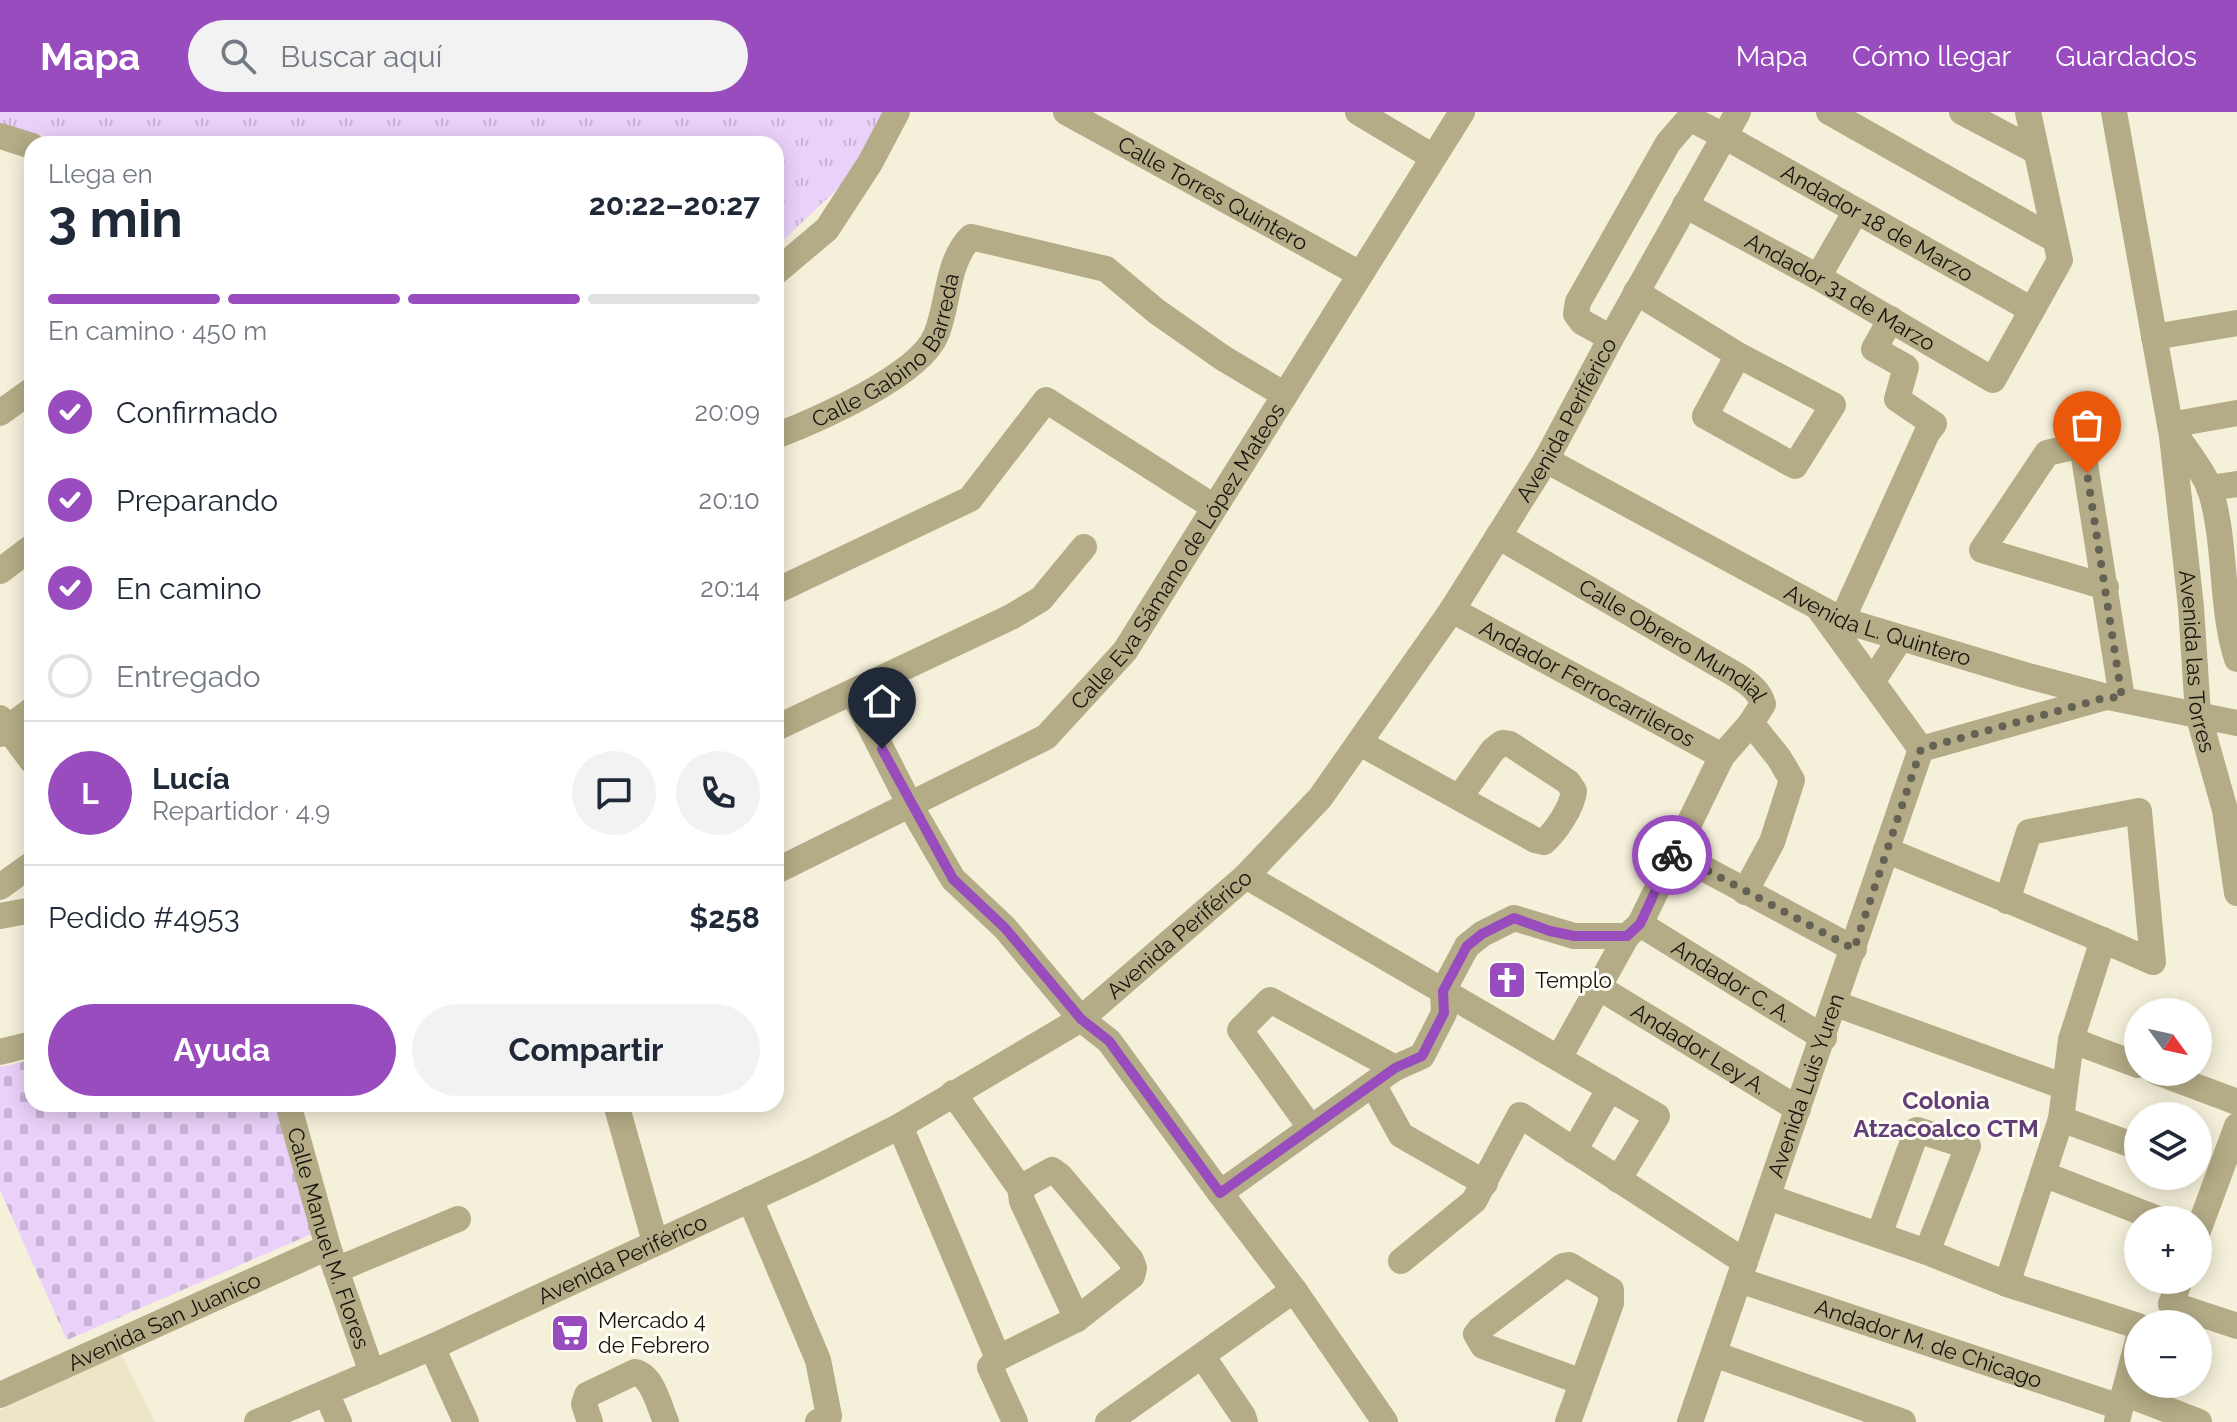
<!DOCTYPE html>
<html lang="es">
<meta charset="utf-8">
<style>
:root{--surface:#fff;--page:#f2f2f3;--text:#1f2937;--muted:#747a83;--line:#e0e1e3;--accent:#984cbe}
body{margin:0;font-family:Raleway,sans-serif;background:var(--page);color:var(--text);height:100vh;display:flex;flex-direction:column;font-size:30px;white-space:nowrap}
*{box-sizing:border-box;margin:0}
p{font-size:26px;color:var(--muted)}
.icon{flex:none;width:44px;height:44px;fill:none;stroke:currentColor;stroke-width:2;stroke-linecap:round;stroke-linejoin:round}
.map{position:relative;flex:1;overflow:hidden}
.side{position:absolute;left:24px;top:24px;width:760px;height:976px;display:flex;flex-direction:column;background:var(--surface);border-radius:24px;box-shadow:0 4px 20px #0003}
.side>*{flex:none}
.needle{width:52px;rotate:123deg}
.controls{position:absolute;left:2124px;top:886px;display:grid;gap:16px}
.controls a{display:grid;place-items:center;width:88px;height:88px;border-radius:50%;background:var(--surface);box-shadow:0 4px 20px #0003;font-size:40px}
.pin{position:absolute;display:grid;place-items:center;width:68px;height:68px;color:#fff;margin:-82px -34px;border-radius:50% 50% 50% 0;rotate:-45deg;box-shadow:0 0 8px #0007}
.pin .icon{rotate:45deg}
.courier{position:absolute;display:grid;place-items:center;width:80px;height:80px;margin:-40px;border:6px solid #984cbe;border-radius:50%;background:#fff;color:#222;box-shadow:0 2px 10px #0007}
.headline em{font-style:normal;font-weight:700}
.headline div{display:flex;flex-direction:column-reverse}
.headline{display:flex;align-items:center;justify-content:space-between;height:136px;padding:0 24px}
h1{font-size:52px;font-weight:700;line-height:60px}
.bar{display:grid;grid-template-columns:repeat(4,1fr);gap:12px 8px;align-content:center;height:96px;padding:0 24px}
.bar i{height:10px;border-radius:6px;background:var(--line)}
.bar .current{background:var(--accent)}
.bar p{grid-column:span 4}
.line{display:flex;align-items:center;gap:20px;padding:0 24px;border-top:2px solid var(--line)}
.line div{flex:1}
.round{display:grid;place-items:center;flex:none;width:84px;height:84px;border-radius:42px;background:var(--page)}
ol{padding:0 24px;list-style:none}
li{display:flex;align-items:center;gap:24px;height:88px}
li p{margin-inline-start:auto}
li .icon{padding:8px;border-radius:50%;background:var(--accent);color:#fff;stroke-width:4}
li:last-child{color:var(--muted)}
li i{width:44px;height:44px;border:4px solid var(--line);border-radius:50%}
.cta{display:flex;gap:16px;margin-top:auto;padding:16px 24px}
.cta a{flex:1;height:92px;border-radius:48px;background:var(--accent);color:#fff;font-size:32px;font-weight:700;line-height:92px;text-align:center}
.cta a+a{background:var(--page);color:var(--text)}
header{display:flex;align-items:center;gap:48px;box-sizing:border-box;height:112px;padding:0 40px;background:var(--accent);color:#fff}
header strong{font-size:38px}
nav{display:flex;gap:44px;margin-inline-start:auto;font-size:28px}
.search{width:560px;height:72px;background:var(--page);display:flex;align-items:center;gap:20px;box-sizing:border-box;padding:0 28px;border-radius:44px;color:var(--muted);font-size:30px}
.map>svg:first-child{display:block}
</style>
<header>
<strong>Mapa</strong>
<div class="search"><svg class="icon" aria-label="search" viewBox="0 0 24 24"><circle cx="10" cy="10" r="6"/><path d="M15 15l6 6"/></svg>Buscar aquí</div>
<nav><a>Mapa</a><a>Cómo llegar</a><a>Guardados</a></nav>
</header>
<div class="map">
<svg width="2237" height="1310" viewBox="0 0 2237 1310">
<defs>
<pattern id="grass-tufts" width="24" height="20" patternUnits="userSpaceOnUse" patternTransform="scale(2)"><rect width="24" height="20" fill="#ead1f9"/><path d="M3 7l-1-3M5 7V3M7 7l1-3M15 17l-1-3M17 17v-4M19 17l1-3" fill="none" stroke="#c8b3d4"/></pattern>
<pattern id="cemetery-stones" width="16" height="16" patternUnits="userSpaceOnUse" patternTransform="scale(2)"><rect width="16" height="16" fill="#ead1f9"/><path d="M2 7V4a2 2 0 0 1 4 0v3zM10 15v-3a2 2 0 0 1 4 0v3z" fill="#c8b3d4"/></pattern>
</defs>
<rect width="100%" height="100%" fill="#f5f0da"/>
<path fill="#ece5c8" d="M121,1242L155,1310H0V1298Z"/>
<path fill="url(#grass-tufts)" d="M0,0H884L850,65L776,135V32H76L0,13Z"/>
<path fill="url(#cemetery-stones)" d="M32,948V992H281L316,1120L67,1228L0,1078V955Z"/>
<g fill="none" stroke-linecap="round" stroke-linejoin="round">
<g stroke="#b4ac86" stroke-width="26">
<path id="s1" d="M1066,0L1360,162"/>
<path d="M1358,0L1433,45"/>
<path d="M1829,0L2054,127"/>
<path d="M1962,0L2036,39"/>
<path id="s2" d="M2114,0L2172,324L2191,495L2198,602L2225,698L2237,781"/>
<path d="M0,24L32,34"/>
<path id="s3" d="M1685,93L1818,165L1993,268L2060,148L2028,0"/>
<path d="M776,160L827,117L870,51L897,0"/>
<path d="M1818,165L1856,99"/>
<path d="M1636,180L1738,243L1833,293L1795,354L1705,304L1738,243"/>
<path d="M2154,225L2237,211"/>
<path id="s4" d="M1611,226L1582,210L1576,202L1578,190L1668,31L1687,9H1695L1724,24L2032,198"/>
<path d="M0,301L32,278"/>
<path d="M2170,313L2237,301"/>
<path d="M2174,320C2185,337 2203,358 2210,377C2227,431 2220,494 2237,547"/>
<path id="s5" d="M776,324C817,308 919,264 936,223C949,192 946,150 971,125L1106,157L1156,199L1223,246L1285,283"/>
<path id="s6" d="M1546,348L1842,508L2028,564L2108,585L2237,611"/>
<path d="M2209,376L2237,372"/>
<path id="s7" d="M1498,424L1736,563C1748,571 1759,578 1763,592L1751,611L1722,644L1640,812L1627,824L1559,946"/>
<path d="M0,459L32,435"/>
<path d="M2106,475L1982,438L2047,341L2082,333L2122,586"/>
<path d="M776,479L970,387L1046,288L1214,395"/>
<path id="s8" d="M1452,498L1722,644"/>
<path d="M1820,498L1921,637L2106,585"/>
<path d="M1842,508L1927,321L1934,312L1897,287L1906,255L1874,237L1891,207"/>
<path d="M1872,570L1900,527"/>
<path d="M853,581L910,693L953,767L1005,816L1081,907L1109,929L1220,1081L1294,1178L1385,1310"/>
<path d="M0,606L32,649"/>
<path d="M776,616L1011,505L1041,487L1084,435"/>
<path d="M0,622L32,598"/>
<path d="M1360,631L1535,728L1544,730C1556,719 1572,696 1574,679L1568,670L1510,632L1502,631L1493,638L1459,686"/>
<path d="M1886,738C1975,775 2065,811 2153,850L2139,699L2029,720L2007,789"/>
<path d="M1673,740L1854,837"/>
<path id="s9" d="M776,759L1046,625L1125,539L1462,0"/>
<path d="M1246,764L1657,1004L1618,1068"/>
<path d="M0,775L32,752"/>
<path d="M1745,780L1772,730L1792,668L1779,646L1751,611"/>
<path d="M0,804L32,798"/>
<path id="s10" d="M1640,812L1824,926"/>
<path id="s11" d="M1600,876L1798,997"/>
<path d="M1836,892L2065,975"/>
<path d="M2071,928L2138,953"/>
<path d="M0,940L32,932"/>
<path d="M2157,960L2237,990"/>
<path d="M1373,972L1401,1023L1485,1071"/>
<path d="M953,981L1020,1076L1022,1089L1077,1207"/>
<path id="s12" d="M288,992L328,1135L372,1261"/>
<path d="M616,992L655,1130"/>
<path d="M2061,1007L2138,1035"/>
<path d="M900,1014L998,1246"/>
<path d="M1310,1015L1240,918L1270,888L1395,956"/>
<path d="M1574,1039L1610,976"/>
<path d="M2043,1062L2161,1108"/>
<path d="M1220,1081L1395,956L1422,944L1444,901L1443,879L1467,834L1482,822L1514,806L1574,824H1627"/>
<path d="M1768,1085L1927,1140L2007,1172L2138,1214"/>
<path d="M750,1087L818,1248L829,1304L818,1310"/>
<path d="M2198,1119L2237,1014"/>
<path d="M1879,1123L1917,1018L1968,1034L1927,1140"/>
<path d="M1401,1149L1474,1089L1520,1003L1745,1150"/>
<path d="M336,1158L458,1107"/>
<path id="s13" d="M1739,1168L2120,1295"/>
<path d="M2007,1172L2061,1007L2071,928L2103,828"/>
<path d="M2171,1192L2237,1214"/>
<path d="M2171,1192L2180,1168"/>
<path d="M432,1235L466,1310"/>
<path d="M1714,1242L1903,1310"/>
<path d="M1203,1245L1243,1304L1245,1310"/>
<path d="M326,1281L339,1310"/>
<path d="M2124,1281L2199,1310"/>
<path id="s14" d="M0,1283L328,1135"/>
<path d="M2117,1309L2138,1228"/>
<path id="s15" d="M257,1310L432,1235L813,1058L900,1014L1081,907L1246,764L1320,686L1452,498L1546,348L1611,226L1738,0"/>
<path d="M590,1310L584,1292L587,1283L635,1260C653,1264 659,1294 666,1310"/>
<path d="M1015,1310L990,1255L998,1246L1077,1207L1132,1164L1134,1156L1131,1148L1060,1064L1052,1058L1020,1076"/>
<path d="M1108,1310L1294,1178"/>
<path d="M1568,1310L1611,1191V1178L1569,1153L1563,1154L1480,1217L1476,1222L1483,1234L1582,1270"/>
<path id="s16" d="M1690,1310L1921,637"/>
</g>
</g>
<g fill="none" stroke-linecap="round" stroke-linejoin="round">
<path stroke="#646155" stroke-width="8" stroke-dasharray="0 14.4" d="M1672,743L1673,740L1854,837L1921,637L2108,585L2122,586L2087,361"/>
<path stroke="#984cbe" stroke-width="10" d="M882,637L953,767L1005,816L1081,907L1109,929L1220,1081L1395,956L1422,944L1444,901L1443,879L1467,834L1482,822L1514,806L1550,819L1574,824H1627L1640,812L1672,743"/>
</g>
<defs>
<g id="church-square" transform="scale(2)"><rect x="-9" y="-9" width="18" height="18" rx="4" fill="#984cbe" stroke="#fffdf4"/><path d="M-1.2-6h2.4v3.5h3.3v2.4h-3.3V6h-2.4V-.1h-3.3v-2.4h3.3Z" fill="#fff"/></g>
<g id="supermarket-square" transform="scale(2)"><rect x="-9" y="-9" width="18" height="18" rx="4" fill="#984cbe" stroke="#fffdf4"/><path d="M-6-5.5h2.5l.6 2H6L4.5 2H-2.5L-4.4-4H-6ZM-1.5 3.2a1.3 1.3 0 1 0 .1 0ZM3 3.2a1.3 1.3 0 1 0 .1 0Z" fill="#fff"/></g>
</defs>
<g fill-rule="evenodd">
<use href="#church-square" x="1507" y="868"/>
<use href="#supermarket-square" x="570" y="1221"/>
</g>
<g text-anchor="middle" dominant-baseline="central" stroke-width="6" stroke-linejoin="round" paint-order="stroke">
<g font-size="22" fill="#16140d" stroke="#fffdf4">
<text stroke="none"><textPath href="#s1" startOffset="168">Calle Torres Quintero</textPath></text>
<text stroke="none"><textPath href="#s4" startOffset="484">Andador 18 de Marzo</textPath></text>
<text stroke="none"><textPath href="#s3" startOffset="178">Andador 31 de Marzo</textPath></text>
<text stroke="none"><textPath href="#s5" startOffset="148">Calle Gabino Barreda</textPath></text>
<text stroke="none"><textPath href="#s15" startOffset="1696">Avenida Periférico</textPath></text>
<text stroke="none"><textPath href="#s9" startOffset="526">Calle Eva Sámano de López Mateos</textPath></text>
<text stroke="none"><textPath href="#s6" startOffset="372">Avenida L. Quintero</textPath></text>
<text stroke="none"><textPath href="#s7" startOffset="204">Calle Obrero Mundial</textPath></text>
<text stroke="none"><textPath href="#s2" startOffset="556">Avenida las Torres</textPath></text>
<text stroke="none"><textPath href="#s8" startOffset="154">Andador Ferrocarrileros</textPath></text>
<text stroke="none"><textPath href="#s15" startOffset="1048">Avenida Periférico</textPath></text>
<text stroke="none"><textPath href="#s10" startOffset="108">Andador C. A.</textPath></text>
<text stroke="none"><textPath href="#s11" startOffset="116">Andador Ley A.</textPath></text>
<text stroke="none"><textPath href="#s16" startOffset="356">Avenida Luis Yuren</textPath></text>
<text stroke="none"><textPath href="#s12" startOffset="140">Calle Manuel M. Flores</textPath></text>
<text stroke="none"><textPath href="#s15" startOffset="400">Avenida Periférico</textPath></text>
<text stroke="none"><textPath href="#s14" startOffset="180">Avenida San Juanico</textPath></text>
<text stroke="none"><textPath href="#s13" startOffset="200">Andador M. de Chicago</textPath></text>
</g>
<g font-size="22" fill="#16140d" stroke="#fffdf4" text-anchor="start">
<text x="1535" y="868">Templo</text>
<text x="598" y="1208">Mercado 4<tspan x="598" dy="25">de Febrero</tspan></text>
</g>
<g font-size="24" font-weight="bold" fill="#633e78" stroke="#fffdf4">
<text x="1946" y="988">Colonia<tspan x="1946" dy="28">Atzacoalco CTM</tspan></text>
</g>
</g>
</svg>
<div class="controls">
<a><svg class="needle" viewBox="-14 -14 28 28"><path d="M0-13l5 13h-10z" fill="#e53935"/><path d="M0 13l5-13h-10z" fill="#747a83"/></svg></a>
<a><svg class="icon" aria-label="layers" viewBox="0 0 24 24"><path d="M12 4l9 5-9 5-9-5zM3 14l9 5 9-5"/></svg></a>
<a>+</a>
<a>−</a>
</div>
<div class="pin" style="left:2087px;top:361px;background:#ea580c"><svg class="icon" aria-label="bag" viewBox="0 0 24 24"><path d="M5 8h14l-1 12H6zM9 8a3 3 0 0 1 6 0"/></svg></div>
<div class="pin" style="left:882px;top:637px;background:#1f2937"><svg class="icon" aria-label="home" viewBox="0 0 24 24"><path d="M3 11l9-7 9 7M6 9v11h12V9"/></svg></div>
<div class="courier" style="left:1672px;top:743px"><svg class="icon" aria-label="bike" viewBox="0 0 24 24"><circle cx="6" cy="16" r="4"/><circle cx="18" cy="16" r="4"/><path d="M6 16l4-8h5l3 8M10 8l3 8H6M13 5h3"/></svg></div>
<section class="side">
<div class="headline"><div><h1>3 min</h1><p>Llega en</p></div><em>20:22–20:27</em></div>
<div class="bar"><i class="current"></i><i class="current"></i><i class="current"></i><i></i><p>En camino · 450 m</p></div>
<ol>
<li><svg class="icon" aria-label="check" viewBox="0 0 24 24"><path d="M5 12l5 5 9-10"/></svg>Confirmado<p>20:09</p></li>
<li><svg class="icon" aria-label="check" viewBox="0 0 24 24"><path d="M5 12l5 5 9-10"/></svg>Preparando<p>20:10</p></li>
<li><svg class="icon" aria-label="check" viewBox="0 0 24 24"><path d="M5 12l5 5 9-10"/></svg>En camino<p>20:14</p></li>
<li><i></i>Entregado</li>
</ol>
<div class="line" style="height:144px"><b class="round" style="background:var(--accent);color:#fff">L</b><div><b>Lucía</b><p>Repartidor · 4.9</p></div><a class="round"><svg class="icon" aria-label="chat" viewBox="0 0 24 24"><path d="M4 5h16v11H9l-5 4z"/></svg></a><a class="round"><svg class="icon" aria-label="phone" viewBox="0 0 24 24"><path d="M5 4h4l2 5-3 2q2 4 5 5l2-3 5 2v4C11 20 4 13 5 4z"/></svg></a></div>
<div class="line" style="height:104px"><div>Pedido #4953</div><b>$258</b></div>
<div class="cta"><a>Ayuda</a><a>Compartir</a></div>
</section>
</div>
